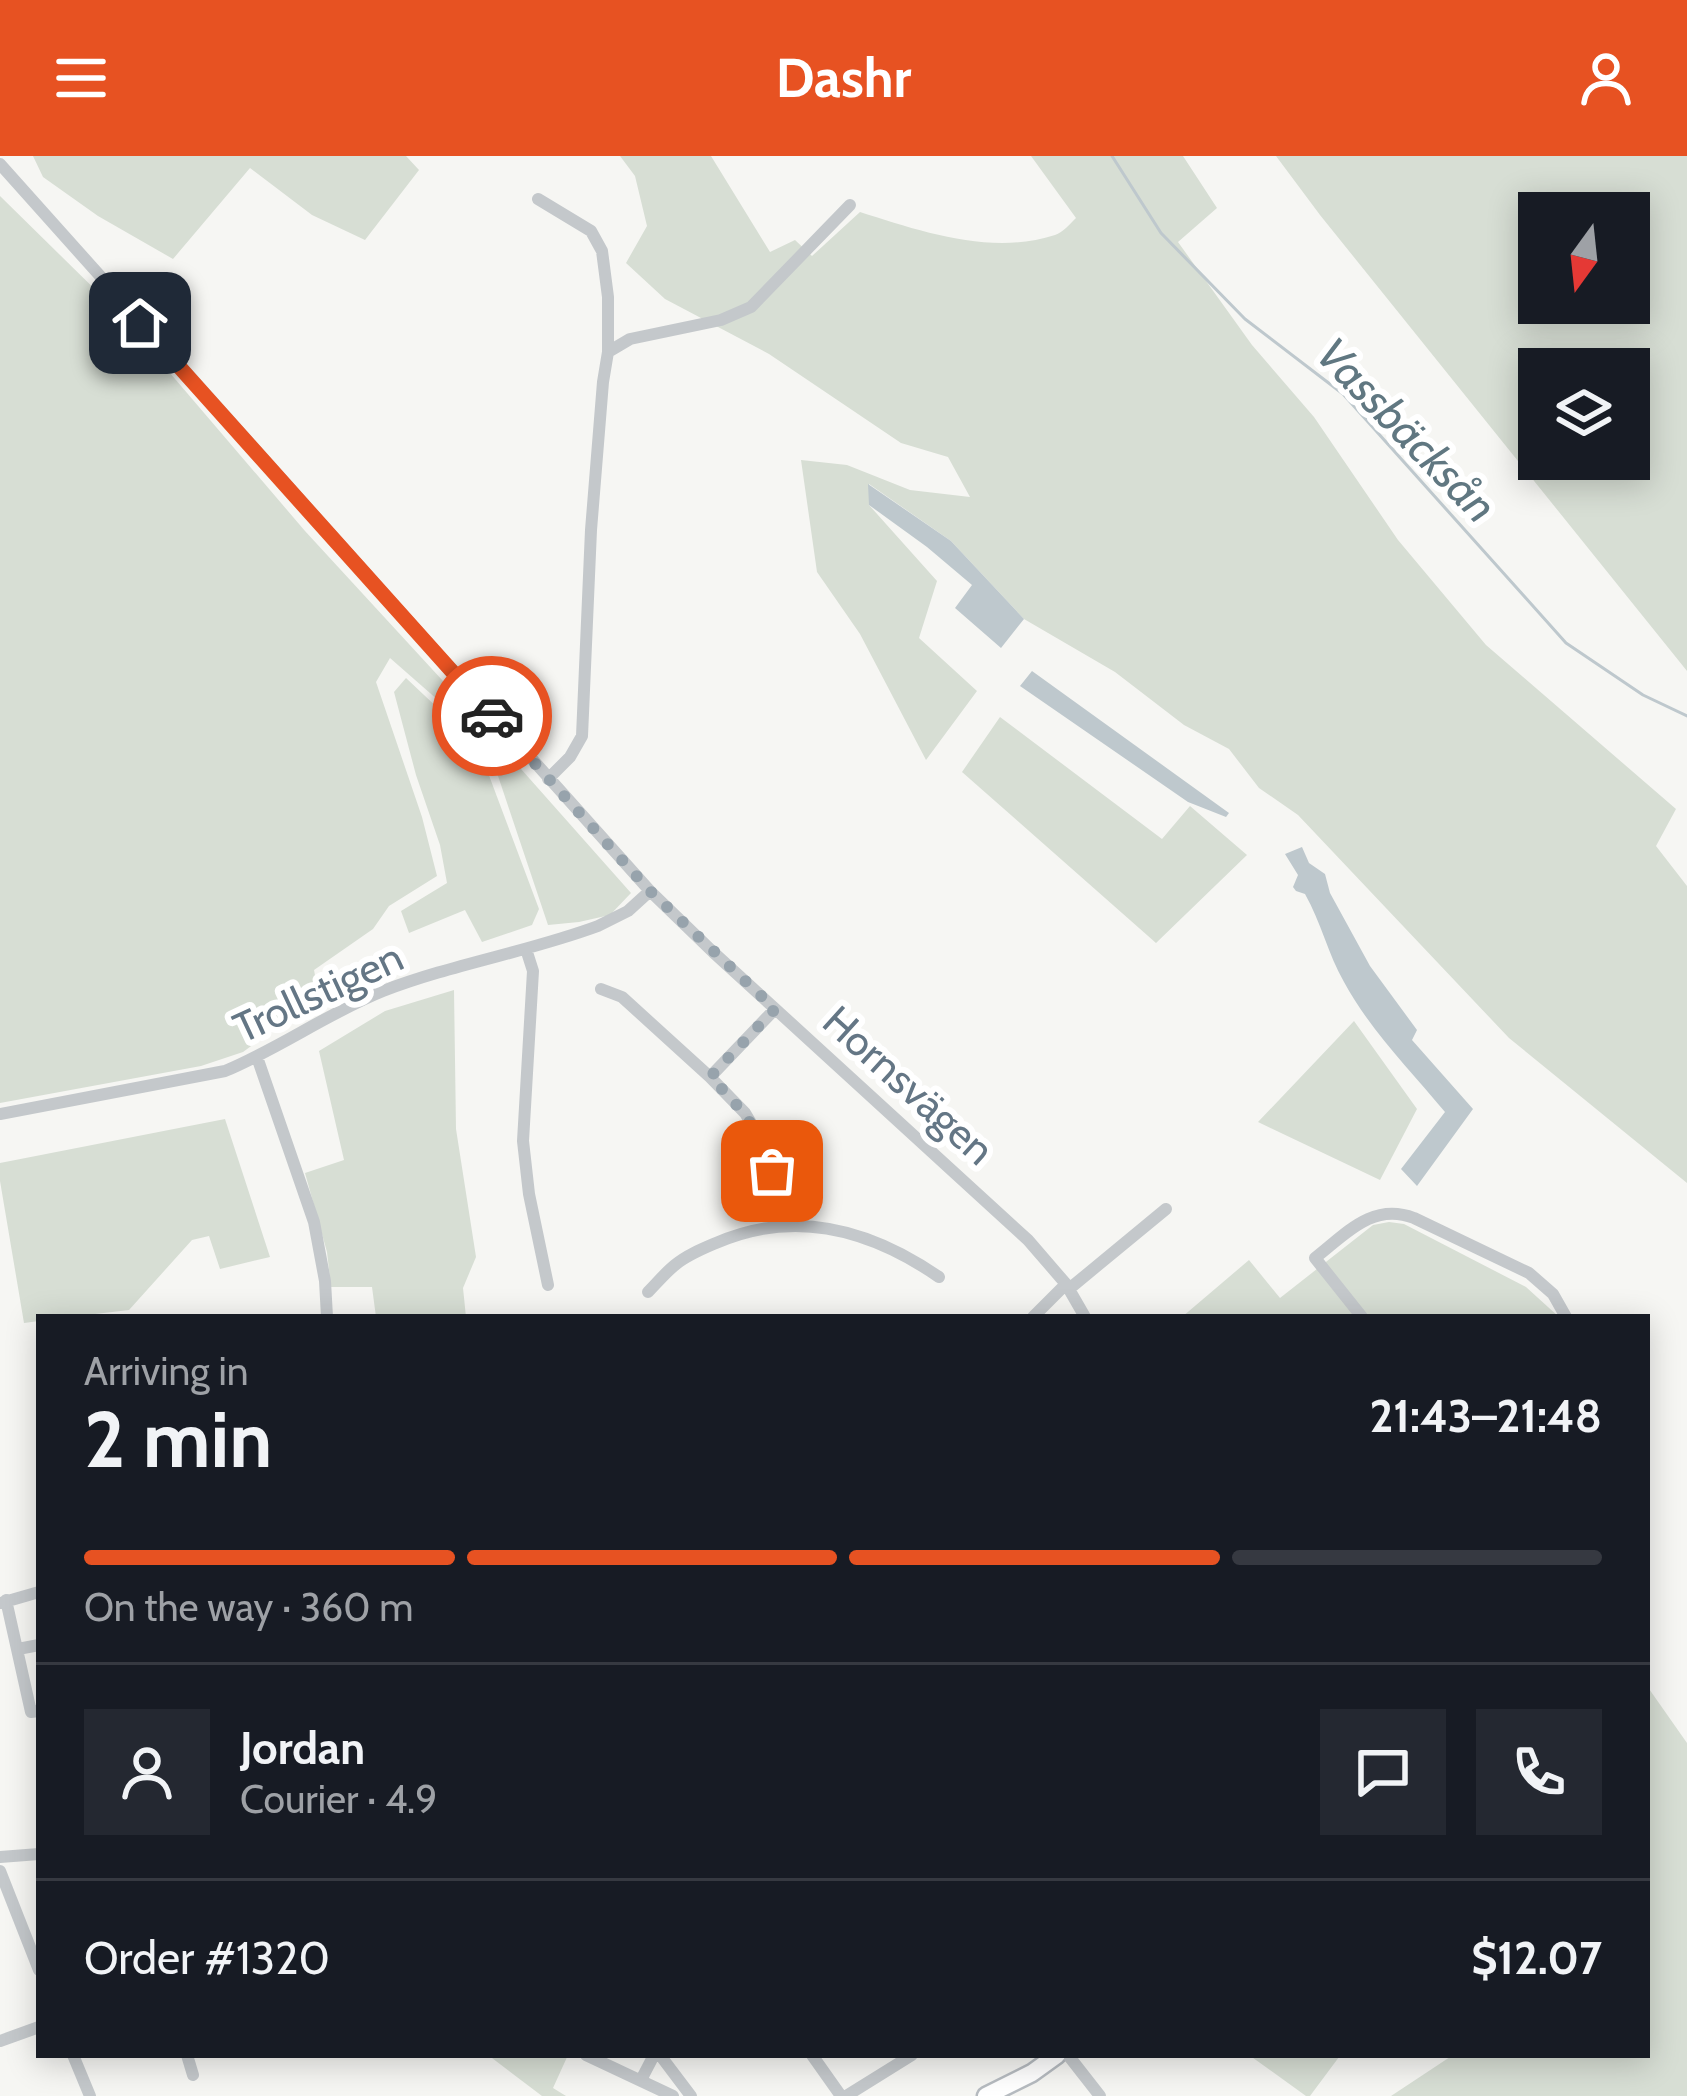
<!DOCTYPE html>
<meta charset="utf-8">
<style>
:root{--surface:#171b24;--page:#242831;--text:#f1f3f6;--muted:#9ea1a6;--line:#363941;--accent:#e75222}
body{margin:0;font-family:Cabin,sans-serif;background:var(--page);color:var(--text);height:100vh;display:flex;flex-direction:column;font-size:45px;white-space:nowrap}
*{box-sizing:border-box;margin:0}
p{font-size:39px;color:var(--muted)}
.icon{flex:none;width:66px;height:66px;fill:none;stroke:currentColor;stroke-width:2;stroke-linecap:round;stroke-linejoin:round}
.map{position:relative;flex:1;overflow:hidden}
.drawer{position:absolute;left:36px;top:1158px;width:1614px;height:744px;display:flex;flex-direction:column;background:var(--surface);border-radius:0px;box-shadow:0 6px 30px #0003}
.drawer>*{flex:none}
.needle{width:78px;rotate:195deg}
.fabs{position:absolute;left:1518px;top:36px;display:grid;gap:24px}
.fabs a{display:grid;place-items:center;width:132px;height:132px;border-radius:0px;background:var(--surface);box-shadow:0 6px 30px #0003;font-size:60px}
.pin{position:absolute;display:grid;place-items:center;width:102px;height:102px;color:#fff;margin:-51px;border-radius:24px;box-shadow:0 6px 18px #0006}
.courier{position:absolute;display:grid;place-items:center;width:120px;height:120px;margin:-60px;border:9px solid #e75222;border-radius:50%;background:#fff;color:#222;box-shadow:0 3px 15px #0007}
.overview em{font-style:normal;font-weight:800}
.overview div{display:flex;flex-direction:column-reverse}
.overview{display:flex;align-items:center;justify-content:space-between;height:204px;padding:0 48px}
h1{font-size:78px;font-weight:800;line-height:90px}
.bar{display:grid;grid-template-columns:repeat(4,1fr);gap:18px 12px;align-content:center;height:144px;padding:0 48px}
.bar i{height:15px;border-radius:9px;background:var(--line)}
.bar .active{background:var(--accent)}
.bar p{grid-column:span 4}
.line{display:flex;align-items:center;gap:30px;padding:0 48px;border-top:3px solid var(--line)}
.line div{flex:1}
.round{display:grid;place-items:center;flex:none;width:126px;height:126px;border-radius:0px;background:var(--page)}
header{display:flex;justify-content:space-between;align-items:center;height:156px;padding:0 48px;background:var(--accent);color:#fff;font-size:54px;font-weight:800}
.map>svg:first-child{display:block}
</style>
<header><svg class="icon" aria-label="menu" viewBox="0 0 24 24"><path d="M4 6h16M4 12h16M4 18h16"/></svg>Dashr<svg class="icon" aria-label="person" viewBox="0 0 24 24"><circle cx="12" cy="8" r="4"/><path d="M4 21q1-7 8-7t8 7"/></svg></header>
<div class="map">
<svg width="1687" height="1940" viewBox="0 0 1687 1940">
<rect width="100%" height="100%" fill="#f6f6f3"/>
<path fill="#d7ded4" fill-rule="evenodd" d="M33,0H406L419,14L365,84L312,59L250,12L173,103L98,60L43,21Z
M620,0H711L770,96L795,84L812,100L860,56C920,75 991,100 1055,79C1063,76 1070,68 1076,62L1031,0H1183L1217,52L1178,86L1252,189L1314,261L1398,384L1486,489L1676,653L1656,690L1687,730V1027L1509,882L1298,659L1259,632L1229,593L1184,569L1115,516L1024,463L951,385L869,328V349L937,425L919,482L977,535L926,604L860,478L817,416L801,304L847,309L910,334L970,341L948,301L901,287L769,198L665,143L626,107L647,70L635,20Z
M1276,0H1687V515L1320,59ZM1539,57H1629V147H1539ZM1539,213H1629V303H1539Z
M0,40L117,155L305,375L443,525L631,737L610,759L579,766L548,769L492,602L463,566L390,502L376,526L422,661L437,720L389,750L373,773L314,814L319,841L243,896L201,910L0,947Z
M406,522L478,590L539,753L532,769L482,786L465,754L409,777L401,755L447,727L440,689L416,619L394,536Z
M1000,561L1162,683L1190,650L1247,699L1156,787L962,616Z
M454,834L456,973L476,1101L463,1132L466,1161H376L372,1131H331L327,1096L305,1017L344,1004L319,895L385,855Z
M1354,865L1417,953L1380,1024L1258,966Z
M225,963L270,1101L220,1113L209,1080L192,1084L129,1154L70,1161H39V1165L24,1167L0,1025V1007Z
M1389,1066L1404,1068L1526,1131L1559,1161H1182L1249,1104L1280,1142L1373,1069Z
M1647,1530L1687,1587V1940H1391L1453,1899H1647V1746L1650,1744L1647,1739Z
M492,1899H568L553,1932L566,1940H542L492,1902Z
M1249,1899H1337L1339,1901L1310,1940H1306Z"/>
<path fill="#bec8cd" d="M868,328L951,385L1024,463L1001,492L955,452L972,429L927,391L869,349Z
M1032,515L1229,657L1226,661L1188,646L1020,530Z
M1302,691L1309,707L1325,718L1330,737L1370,810L1417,874L1412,884L1473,953L1417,1030L1401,1013L1445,956C1410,914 1370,874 1344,826C1328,798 1321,766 1305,738L1296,735L1293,731L1298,719L1285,698Z"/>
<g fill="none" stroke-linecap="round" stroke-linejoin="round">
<path stroke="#bec8cd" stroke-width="3" d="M1112,0L1161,77L1245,163L1343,238L1566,487L1643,539L1687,560"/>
<g stroke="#b6bbc0" stroke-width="21">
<path id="secondary" d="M986,1940L1032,1917L1057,1899"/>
</g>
<path stroke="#c4c8cb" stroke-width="12" d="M0,8L650,735L713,796L1028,1084L1066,1128L1085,1161
M538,43L591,75L602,95L608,141V196L603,226L591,374L582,580L570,601L548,623
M608,196L630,183L721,164L751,151L850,49
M526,793L533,815L523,985L529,1038L548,1129
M601,833L622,841L710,921L745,957L767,994L778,1045L780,1070
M257,901L314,1066L325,1125L327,1161
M710,921L775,853
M0,958L225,915C280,892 328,857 383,835C453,808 528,796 598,770L628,755L650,735
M1069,1133L1166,1053
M648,1136C657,1127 665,1117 675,1109C687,1099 702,1093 716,1087C796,1052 871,1074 939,1121
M1033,1161L1066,1128
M1362,1161L1315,1102C1346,1078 1372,1046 1414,1062L1529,1117L1553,1138L1566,1161
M6,1444L31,1556L39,1555
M1,1447L39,1436
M18,1493L39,1489
M0,1701L39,1698
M0,1715L39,1814
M0,1885L39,1871
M73,1899L90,1940
M187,1899L193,1919
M586,1899L673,1940
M660,1899L691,1940
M812,1899L841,1940
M1068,1899L1100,1940
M641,1924L654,1899
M846,1940L912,1899"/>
<use href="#secondary" stroke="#fff" stroke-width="16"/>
</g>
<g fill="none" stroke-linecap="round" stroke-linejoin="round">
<path stroke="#97a3ac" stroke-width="12" stroke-dasharray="0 21.6" d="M492,560L650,735L775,853L710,921C739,949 761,975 772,1015"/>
<path stroke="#e75222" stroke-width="15" d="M140,167L492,560"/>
</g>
<g text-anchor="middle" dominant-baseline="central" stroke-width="12" stroke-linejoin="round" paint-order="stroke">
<g font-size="42" fill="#647685" stroke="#fff">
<text transform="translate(318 836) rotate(-25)">Trollstigen</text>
<text transform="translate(909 929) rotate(42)">Hornsvägen</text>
</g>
<g font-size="45" font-style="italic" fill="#607781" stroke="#fff">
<text transform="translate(1407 274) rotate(46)">Vassbäcksån</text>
</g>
</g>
</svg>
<div class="fabs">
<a><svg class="needle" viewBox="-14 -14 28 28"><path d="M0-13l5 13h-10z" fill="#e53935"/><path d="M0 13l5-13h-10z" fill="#9ea1a6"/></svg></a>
<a><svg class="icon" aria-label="layers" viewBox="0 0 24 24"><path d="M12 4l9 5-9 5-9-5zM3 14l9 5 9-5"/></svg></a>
</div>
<div class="pin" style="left:772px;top:1015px;background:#ea580c"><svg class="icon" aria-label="bag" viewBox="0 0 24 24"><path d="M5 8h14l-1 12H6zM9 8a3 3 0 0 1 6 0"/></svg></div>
<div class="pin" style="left:140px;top:167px;background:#1f2937"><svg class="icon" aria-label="home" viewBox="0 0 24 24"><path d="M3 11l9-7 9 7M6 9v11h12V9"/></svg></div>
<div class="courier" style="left:492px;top:560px"><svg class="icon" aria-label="car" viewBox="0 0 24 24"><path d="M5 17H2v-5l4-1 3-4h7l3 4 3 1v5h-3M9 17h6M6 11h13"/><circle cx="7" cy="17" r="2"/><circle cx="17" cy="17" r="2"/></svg></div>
<section class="drawer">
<div class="overview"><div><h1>2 min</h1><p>Arriving in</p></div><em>21:43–21:48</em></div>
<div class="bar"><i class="active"></i><i class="active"></i><i class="active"></i><i></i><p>On the way · 360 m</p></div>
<div class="line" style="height:216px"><a class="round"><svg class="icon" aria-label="person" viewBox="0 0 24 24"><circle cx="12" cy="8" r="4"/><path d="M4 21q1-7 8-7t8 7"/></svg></a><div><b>Jordan</b><p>Courier · 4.9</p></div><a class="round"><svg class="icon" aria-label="chat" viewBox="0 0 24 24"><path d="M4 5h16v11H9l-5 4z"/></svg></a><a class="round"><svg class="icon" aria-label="phone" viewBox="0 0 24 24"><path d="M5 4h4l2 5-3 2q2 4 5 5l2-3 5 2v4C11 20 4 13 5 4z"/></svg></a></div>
<div class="line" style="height:156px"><div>Order #1320</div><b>$12.07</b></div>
</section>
</div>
